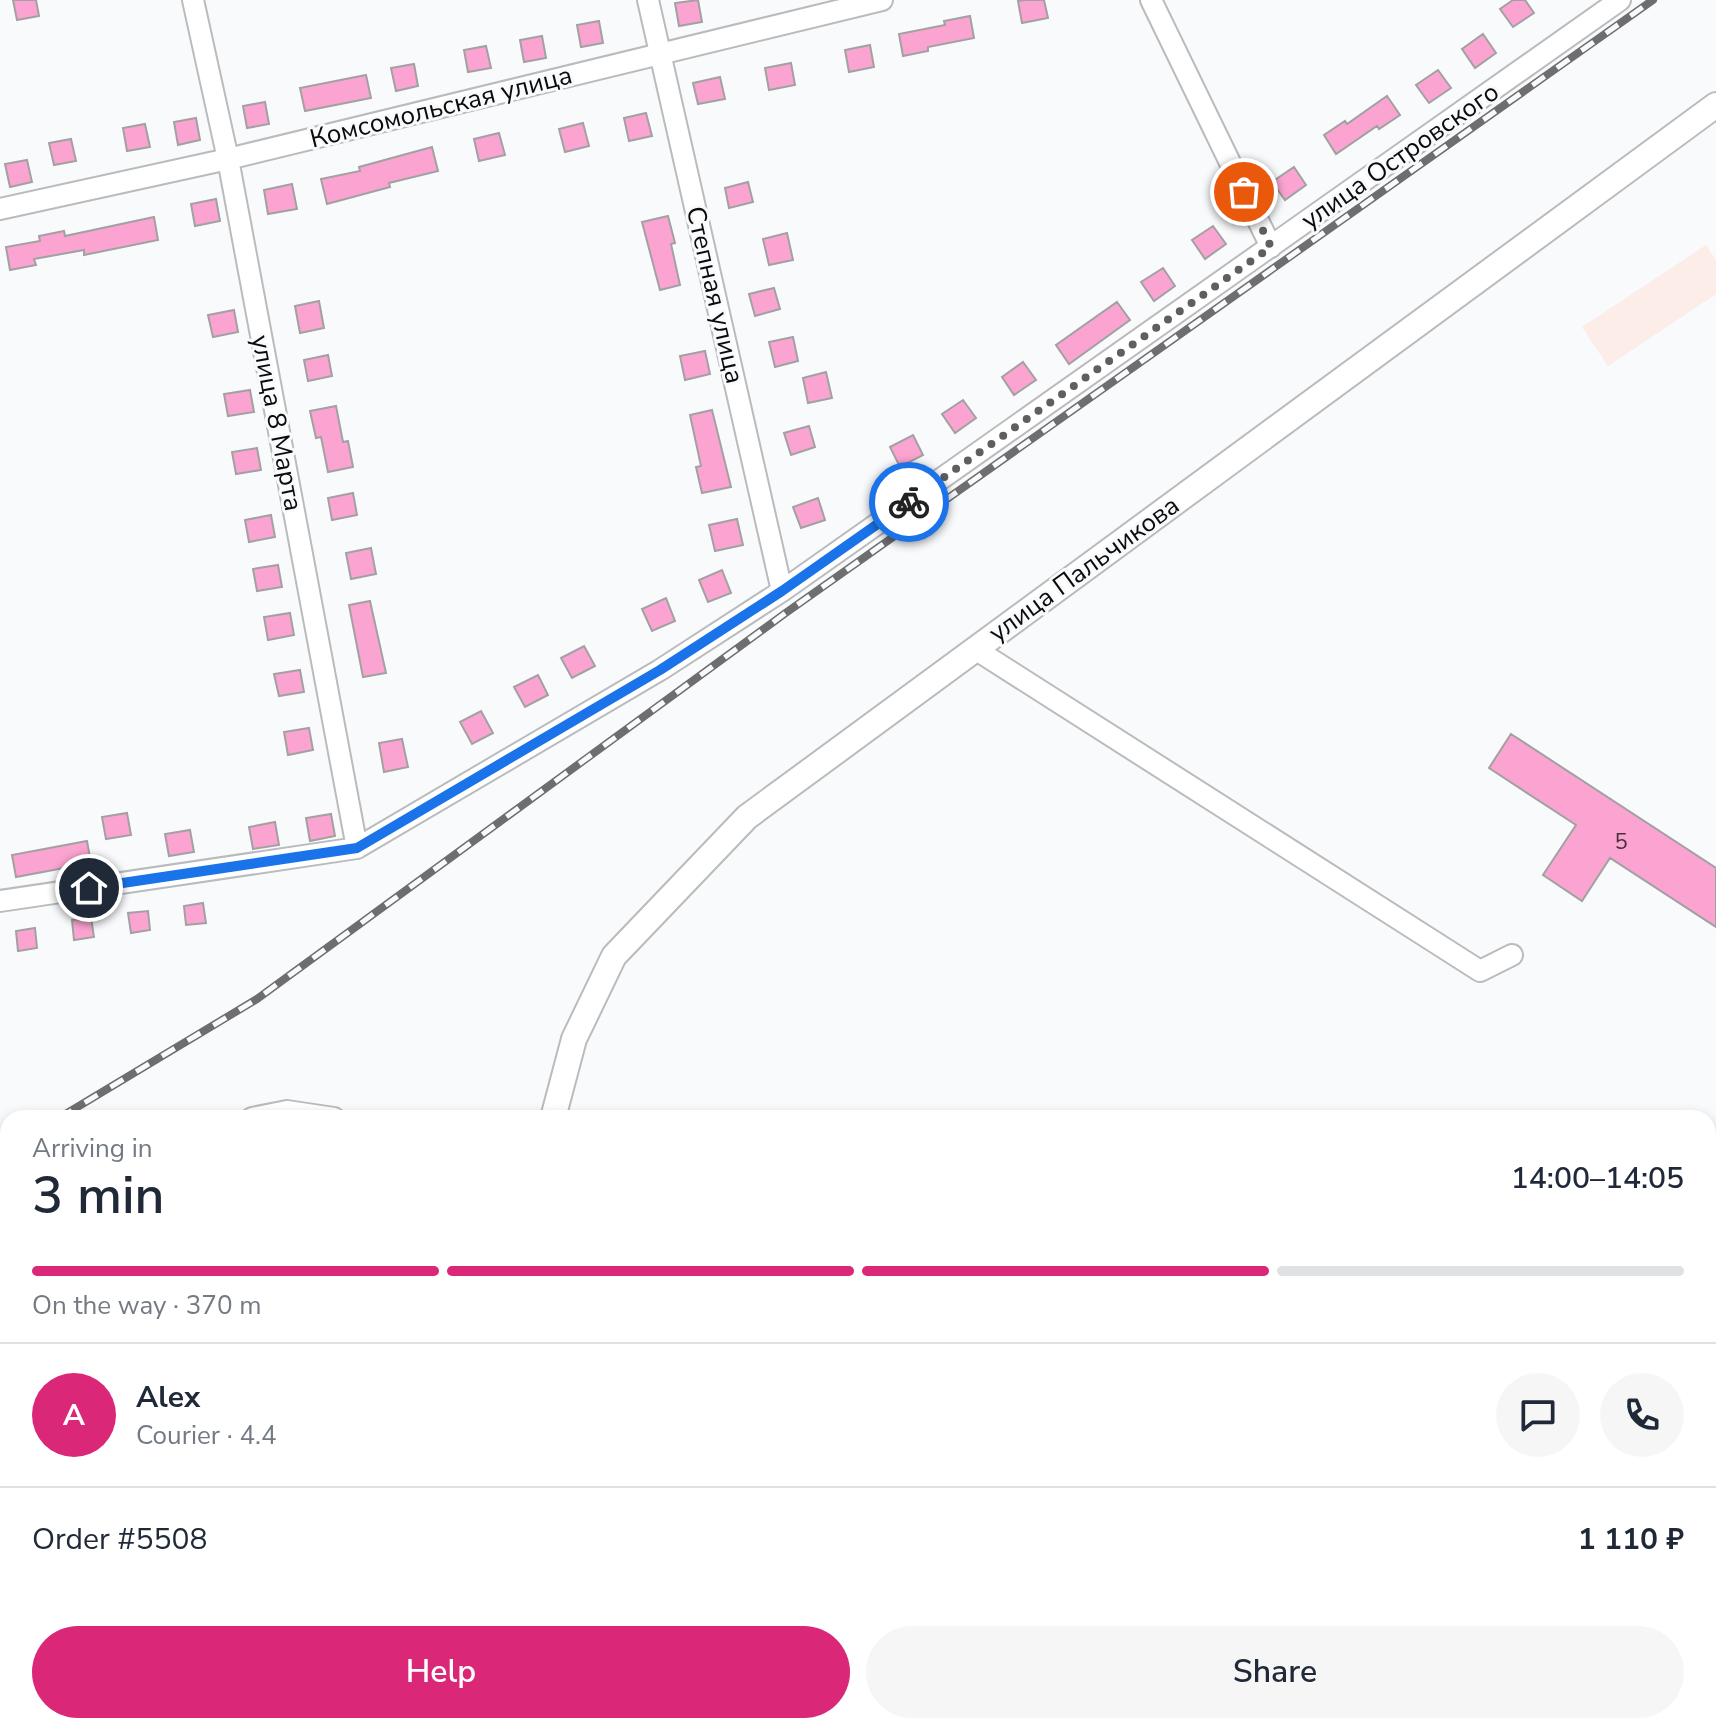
<!DOCTYPE html>
<meta charset="utf-8">
<style>
:root{--surface:#fff;--page:#f6f6f7;--text:#1f2937;--muted:#747a83;--line:#e0e1e3;--accent:#db2777}
body{margin:0;font-family:"Nunito Sans",sans-serif;background:var(--page);color:var(--text);height:100vh;display:flex;flex-direction:column;font-size:30px;white-space:nowrap}
*{box-sizing:border-box;margin:0}
p{font-size:26px;color:var(--muted)}
.icon{flex:none;width:44px;height:44px;fill:none;stroke:currentColor;stroke-width:2;stroke-linecap:round;stroke-linejoin:round}
.map{position:relative;flex:1;overflow:hidden}
.side{position:absolute;left:0px;top:1110px;width:1716px;height:624px;display:flex;flex-direction:column;background:var(--surface);border-radius:24px 24px 0 0;box-shadow:0 4px 12px #0003}
.side>*{flex:none}
.pin{position:absolute;display:grid;place-items:center;width:68px;height:68px;color:#fff;margin:-34px;border:4px solid #fff;border-radius:50%;box-shadow:0 2px 8px #0007}
.courier{position:absolute;display:grid;place-items:center;width:80px;height:80px;margin:-40px;border:6px solid #1a73e8;border-radius:50%;background:#fff;color:#222;box-shadow:0 2px 10px #0007}
.head em{font-style:normal;font-weight:600}
.head div{display:flex;flex-direction:column-reverse}
.head{display:flex;align-items:center;justify-content:space-between;height:136px;padding:0 32px}
h1{font-size:52px;font-weight:600;line-height:60px}
.bar{display:grid;grid-template-columns:repeat(4,1fr);gap:12px 8px;align-content:center;height:96px;padding:0 32px}
.bar i{height:10px;border-radius:6px;background:var(--line)}
.bar .selected{background:var(--accent)}
.bar p{grid-column:span 4}
.line{display:flex;align-items:center;gap:20px;padding:0 32px;border-top:2px solid var(--line)}
.line div{flex:1}
.round{display:grid;place-items:center;flex:none;width:84px;height:84px;border-radius:42px;background:var(--page)}
.cta{display:flex;gap:16px;margin-top:auto;padding:16px 32px}
.cta a{flex:1;height:92px;border-radius:48px;background:var(--accent);color:#fff;font-size:32px;font-weight:600;line-height:92px;text-align:center}
.cta a+a{background:var(--page);color:var(--text)}
.map>svg:first-child{display:block}
</style>
<div class="map">
<svg width="1716" height="1734" viewBox="0 0 1716 1734">
<rect width="100%" height="100%" fill="#f9fafc"/>
<path fill="#fcede8" d="M1706,245L1716,260V294L1608,366L1582,327Z"/>
<path fill="#fca4d1" stroke="#a2a1a2" stroke-width="2" d="M13,0H36L39,16L17,20Z
M698,0L702,22L679,26L675,3Z
M1025,0H1044L1048,18L1022,23L1018,1Z
M1513,0H1525L1534,13L1513,27L1500,9Z
M970,16L974,38L928,47V51L903,56L899,34L945,25L944,21Z
M599,21L603,43L581,47L577,25Z
M1483,34L1496,53L1475,68L1462,49Z
M542,36L546,58L524,62L520,40Z
M870,45L874,67L849,72L845,50Z
M486,46L491,68L468,72L464,50Z
M791,63L795,85L769,90L765,68Z
M414,64L418,86L396,91L391,68Z
M1438,70L1451,88L1429,103L1416,85Z
M366,75L371,98L305,111L300,88Z
M720,77L725,99L698,104L693,83Z
M1387,96L1400,115L1379,129L1377,126L1336,154L1324,135L1345,121L1347,124Z
M265,102L269,124L247,128L243,106Z
M646,113L652,136L629,141L624,118Z
M196,118L200,140L178,145L174,122Z
M583,123L589,146L565,152L559,129Z
M145,124L150,147L127,151L123,128Z
M499,133L505,155L479,161L474,139Z
M71,139L76,161L54,165L49,143Z
M432,147L438,171L389,183L390,187L327,204L321,179L360,171L359,167Z
M27,160L32,182L10,187L5,164Z
M1294,167L1306,185L1285,200L1272,182Z
M748,182L753,202L729,208L725,188Z
M292,184L297,209L268,214L264,190Z
M216,199L220,221L195,226L191,204Z
M668,216L675,243L671,244L680,285L660,290L642,222Z
M154,217L158,240L84,255V250L34,259L36,265L10,270L6,247L40,241L39,236L64,231L65,236Z
M1213,226L1226,244L1205,259L1192,240Z
M787,233L793,260L769,265L763,239Z
M1163,268L1175,286L1154,301L1141,282Z
M774,288L780,309L755,316L749,294Z
M319,301L324,328L300,333L295,306Z
M1117,302L1130,320L1069,364L1056,345Z
M234,310L238,332L213,337L208,315Z
M793,337L798,361L775,367L769,342Z
M705,351L710,374L685,380L680,356Z
M328,355L332,376L308,381L304,360Z
M1023,362L1036,380L1014,395L1002,377Z
M826,372L832,398L808,403L803,378Z
M250,390L254,412L228,416L224,394Z
M963,400L976,418L955,433L942,414Z
M336,406L343,442L348,441L353,467L328,472L321,437L316,438L310,411Z
M712,410L731,487L702,493L696,467L701,466L690,415Z
M809,426L815,447L791,455L784,433Z
M913,435L923,455L900,467L890,447Z
M257,448L261,470L236,474L232,452Z
M353,493L357,515L332,520L328,498Z
M818,498L825,520L801,528L793,507Z
M271,515L275,537L249,542L245,520Z
M737,519L743,545L715,551L709,525Z
M371,548L376,574L351,579L346,553Z
M278,565L282,587L257,591L253,569Z
M722,570L731,593L708,602L699,580Z
M666,598L675,621L652,631L642,609Z
M370,601L386,673L363,677L349,605Z
M290,613L294,635L268,640L264,617Z
M584,646L595,666L572,678L561,658Z
M300,670L304,692L279,696L274,674Z
M538,675L548,695L525,707L514,687Z
M481,711L493,733L472,744L460,722Z
M309,728L313,750L288,755L284,732Z
M1511,734L1716,868V927L1610,858L1582,901L1543,875L1576,825L1489,768Z
M402,739L408,767L384,772L379,743Z
M127,813L131,835L106,839L102,817Z
M331,814L335,836L310,841L306,818Z
M275,822L279,845L253,849L249,827Z
M190,830L194,852L169,856L165,834Z
M87,841L91,863L16,877L12,855Z
M203,903L206,923L186,925L184,906Z
M148,911L150,930L131,933L128,913Z
M91,918L94,937L74,940L72,920Z
M35,928L37,948L18,951L16,931Z"/>
<g fill="none" stroke-linecap="round" stroke-linejoin="round">
<g stroke="#babbbc" stroke-width="14">
<path id="service" d="M0,1636L8,1612"/>
</g>
<g stroke="#babbbc" stroke-width="24">
<path id="minor" d="M193,0L228,159L357,848
M648,0L782,591
M1151,0L1271,247
M0,209L228,159L882,0
M975,649L1480,971L1512,955
M0,901L357,848L660,670L782,591L1620,0
M252,1118L287,1111L334,1118
M0,1198L8,1194
M1128,1726L1137,1734
M90,1734L94,1726"/>
</g>
<g stroke="#babbbc" stroke-width="28">
<path id="tertiary" d="M553,1118L574,1039L614,956L747,817L1716,105
M492,1734L493,1726"/>
</g>
<use href="#service" stroke="#fff" stroke-width="10"/>
<use href="#minor" stroke="#fff" stroke-width="20"/>
<use href="#tertiary" stroke="#fff" stroke-width="24"/>
<g stroke="#6e6e70" stroke-width="8">
<path id="rail" d="M59,1118L257,999L787,612L1653,0
M0,1153L8,1149"/>
</g>
<use href="#rail" stroke="#f9fafc" stroke-width="5" stroke-dasharray="15" stroke-linecap="butt"/>
</g>
<g fill="none" stroke-linecap="round" stroke-linejoin="round">
<path stroke="#5e5f60" stroke-width="8" stroke-dasharray="0 14.4" d="M909,502L1271,247L1244,192"/>
<path stroke="#1a73e8" stroke-width="10" d="M89,888L357,848L660,670L782,591L909,502"/>
</g>
<g text-anchor="middle" dominant-baseline="central" stroke-width="6" stroke-linejoin="round" paint-order="stroke">
<g font-size="22" fill="#47313d">
<text x="1621" y="842">5</text>
</g>
<g font-size="26" fill="#0b0b0c" stroke="#f9fafc">
<text transform="translate(441 107) rotate(-14)">Комсомольская улица</text>
<text transform="translate(1400 156) rotate(-35)">улица Островского</text>
<text transform="translate(715 295) rotate(77)">Степная улица</text>
<text transform="translate(277 423) rotate(79)">улица 8 Марта</text>
<text transform="translate(1084 569) rotate(-36)">улица Пальчикова</text>
</g>
</g>
</svg>
<div class="pin" style="left:1244px;top:192px;background:#ea580c"><svg class="icon" aria-label="bag" viewBox="0 0 24 24"><path d="M5 8h14l-1 12H6zM9 8a3 3 0 0 1 6 0"/></svg></div>
<div class="pin" style="left:89px;top:888px;background:#1f2937"><svg class="icon" aria-label="home" viewBox="0 0 24 24"><path d="M3 11l9-7 9 7M6 9v11h12V9"/></svg></div>
<div class="courier" style="left:909px;top:502px"><svg class="icon" aria-label="bike" viewBox="0 0 24 24"><circle cx="6" cy="16" r="4"/><circle cx="18" cy="16" r="4"/><path d="M6 16l4-8h5l3 8M10 8l3 8H6M13 5h3"/></svg></div>
<section class="side">
<div class="head"><div><h1>3 min</h1><p>Arriving in</p></div><em>14:00–14:05</em></div>
<div class="bar"><i class="selected"></i><i class="selected"></i><i class="selected"></i><i></i><p>On the way · 370 m</p></div>
<div class="line" style="height:144px"><b class="round" style="background:var(--accent);color:#fff">A</b><div><b>Alex</b><p>Courier · 4.4</p></div><a class="round"><svg class="icon" aria-label="chat" viewBox="0 0 24 24"><path d="M4 5h16v11H9l-5 4z"/></svg></a><a class="round"><svg class="icon" aria-label="phone" viewBox="0 0 24 24"><path d="M5 4h4l2 5-3 2q2 4 5 5l2-3 5 2v4C11 20 4 13 5 4z"/></svg></a></div>
<div class="line" style="height:104px"><div>Order #5508</div><b>1 110 ₽</b></div>
<div class="cta"><a>Help</a><a>Share</a></div>
</section>
</div>
